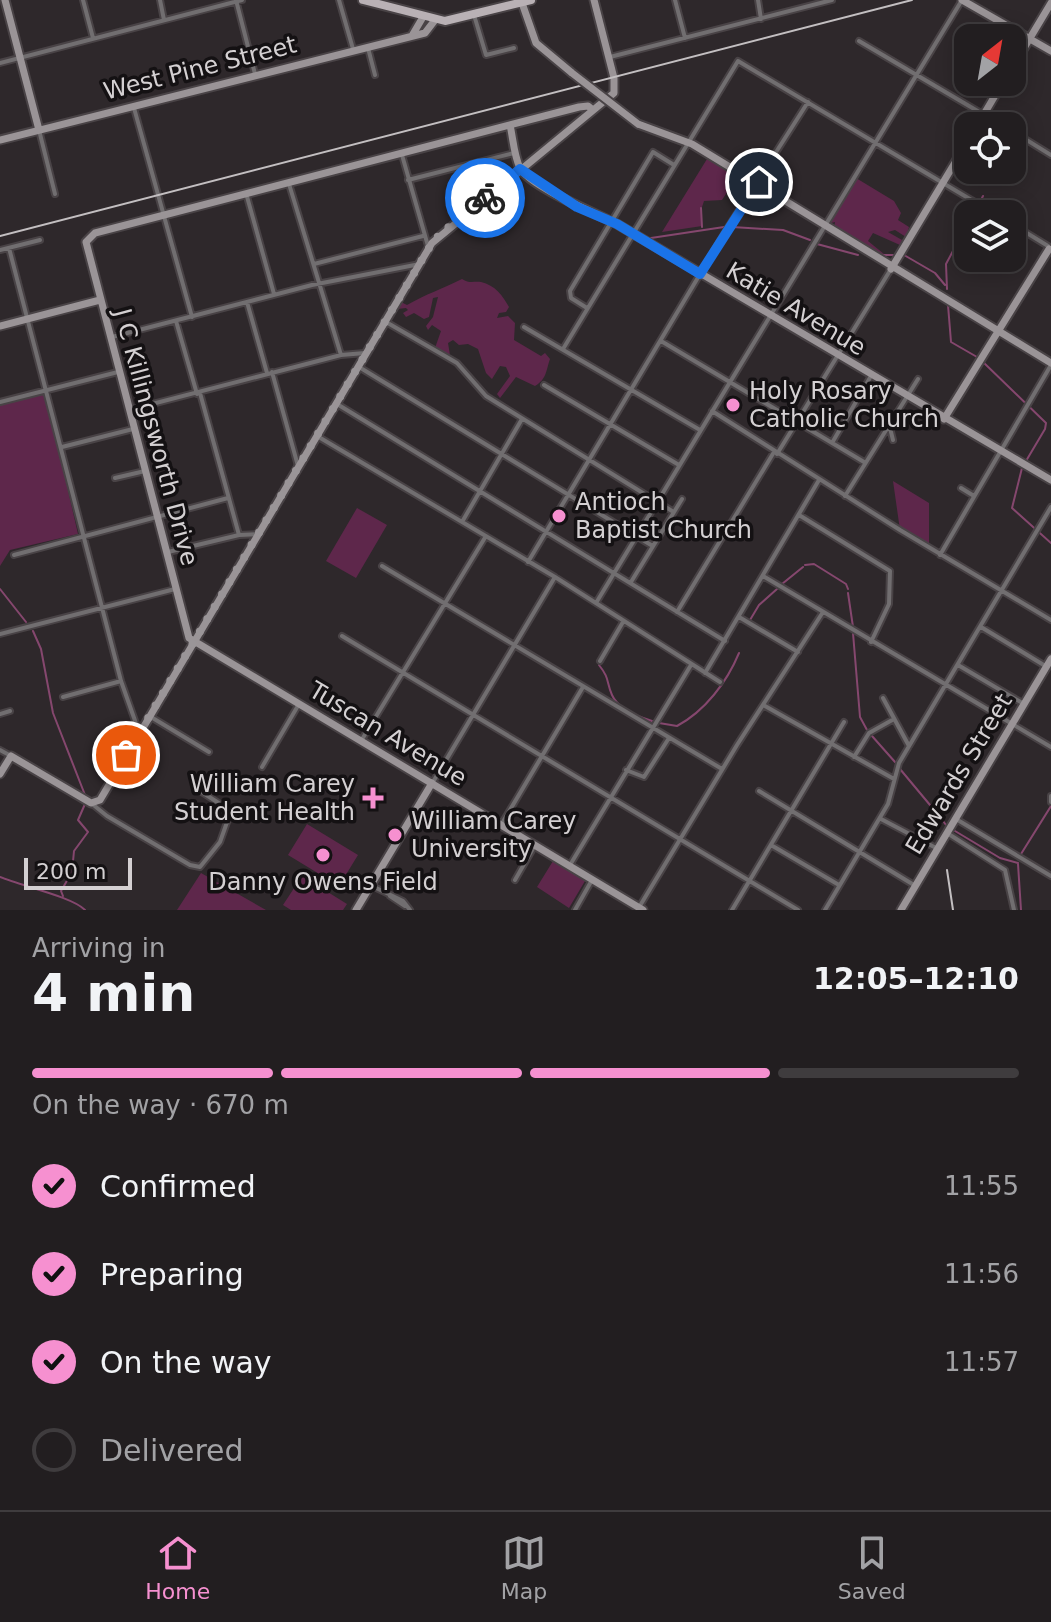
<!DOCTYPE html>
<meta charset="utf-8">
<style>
:root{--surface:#221e20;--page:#2a2729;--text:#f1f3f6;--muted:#a2a2a5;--line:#3f3c3e;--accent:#f690d0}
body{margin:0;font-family:"DejaVu Sans",sans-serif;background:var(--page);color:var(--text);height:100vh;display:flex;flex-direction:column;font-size:30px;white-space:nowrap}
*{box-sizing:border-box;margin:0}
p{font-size:26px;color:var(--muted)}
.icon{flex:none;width:44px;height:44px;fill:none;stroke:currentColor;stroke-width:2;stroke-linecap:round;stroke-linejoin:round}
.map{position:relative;height:910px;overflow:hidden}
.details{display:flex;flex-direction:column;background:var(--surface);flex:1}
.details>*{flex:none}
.needle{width:52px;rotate:31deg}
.buttons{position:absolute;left:954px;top:24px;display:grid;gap:16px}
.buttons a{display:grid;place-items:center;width:72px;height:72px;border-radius:16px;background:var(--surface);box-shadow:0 4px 20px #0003,0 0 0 2px var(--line);font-size:40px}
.scale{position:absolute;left:24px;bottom:20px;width:108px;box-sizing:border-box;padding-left:8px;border:4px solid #d4d0d2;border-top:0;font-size:22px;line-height:28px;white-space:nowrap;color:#d4d0d2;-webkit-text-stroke:6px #141113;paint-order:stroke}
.pin{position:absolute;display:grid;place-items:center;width:68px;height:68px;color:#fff;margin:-34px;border:4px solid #fff;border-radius:50%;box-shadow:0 2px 8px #0007}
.courier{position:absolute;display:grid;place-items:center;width:80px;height:80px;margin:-40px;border:6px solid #1a73e8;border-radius:50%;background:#fff;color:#222;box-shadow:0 2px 10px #0007}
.headline em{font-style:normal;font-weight:600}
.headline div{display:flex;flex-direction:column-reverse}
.headline{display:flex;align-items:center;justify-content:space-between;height:136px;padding:0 32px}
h1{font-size:52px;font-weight:600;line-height:60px}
.bar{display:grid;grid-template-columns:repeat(4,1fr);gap:12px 8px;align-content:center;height:96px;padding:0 32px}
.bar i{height:10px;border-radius:6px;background:var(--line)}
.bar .on{background:var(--accent)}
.bar p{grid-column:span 4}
ol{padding:0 32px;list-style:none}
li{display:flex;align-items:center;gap:24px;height:88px}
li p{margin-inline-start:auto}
li .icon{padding:8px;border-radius:50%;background:var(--accent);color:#111;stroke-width:4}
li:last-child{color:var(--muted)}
li i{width:44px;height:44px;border:4px solid var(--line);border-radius:50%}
.tab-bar{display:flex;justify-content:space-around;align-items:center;height:112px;border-top:2px solid var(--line);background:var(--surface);font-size:22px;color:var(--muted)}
.tab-bar a{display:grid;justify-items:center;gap:4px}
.tab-bar .on{color:var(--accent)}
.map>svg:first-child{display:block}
</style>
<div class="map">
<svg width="1051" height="910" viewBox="0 0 1051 910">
<rect width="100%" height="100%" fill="#2e282b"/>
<path fill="#5e274b" d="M707,159L737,177L722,200L704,201L701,210L702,226L662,232Z
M856,178L894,201L901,213L898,220L909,227L906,237L895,230L888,232L902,240L900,245L873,233L868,241L884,254H875L834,228L835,222L827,224Z
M462,279C470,284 473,281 481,282C495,285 503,296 509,307L506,312L499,313L497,318L508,316L515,323L514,340L541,356L545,353L550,359C546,370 547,379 535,386L516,377L500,398L497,394L510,376L506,367L500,366L492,379L486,373L478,349L468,344L459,345L453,340L448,343L450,355L435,348L441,331L432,325L428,330L426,326L433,317L438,297L433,298L429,317L424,319L414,313L406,317L403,313L408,310L406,308L397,309L401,302L407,305C426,294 442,289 462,279Z
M46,394L78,534L10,550L0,566V405Z
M893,481L929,503V549L900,530Z
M357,508L387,525L356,578L326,561Z
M307,824L358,855L339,886L288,855Z
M553,861L585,881L569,908L537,887Z
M201,873L266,910H177Z
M302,876L347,904L343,910H291L283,905Z"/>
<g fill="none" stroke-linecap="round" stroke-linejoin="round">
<path stroke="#85476e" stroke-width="2" d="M980,202L983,196
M701,208L702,227
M973,214L977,207
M732,227L783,230L810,240
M651,238L724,227
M817,244L858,255
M880,255H894
M904,255L935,273L945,285
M947,289L946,264L968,223
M948,305L951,342L977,357
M982,361L1046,423L1045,429L1026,461
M1022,468L1012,508L1051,543
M805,565L814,564L846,584L848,589
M782,584L803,567
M0,589L26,622
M848,593L853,627
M750,620L759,605L777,589
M33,631L41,649L53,713L85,795
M853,633L860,717L867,730
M599,665C610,679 606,681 612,695C618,709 639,717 652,721
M659,723L677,726C705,711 727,682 739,653
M872,736L895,762
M900,769L935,811
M943,821L946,825
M955,831L1000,858L1018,863
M1021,854L1051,806
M1018,864L1021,910
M0,877C21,886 73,897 85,910
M63,896L61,891L72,872L74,851L88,832L78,820L85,804"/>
<g stroke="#494346" stroke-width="8">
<path id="street" d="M83,0L93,38
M160,0L164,20
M236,0L255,74
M339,0L353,49
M675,0L685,38
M758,0L761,19
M474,15L486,55L514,48
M859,41L1003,126
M368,48L375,75
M610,57L832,0
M0,63L242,0
M134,108L192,317
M39,130L55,194
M1012,131L1051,155
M402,155L428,246
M408,180L514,153
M289,184L341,355
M246,193L274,294
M1012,224L1048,246
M9,248L121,681L139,732
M0,250L40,240
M314,264L423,236
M247,302L267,373
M587,308L571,298L570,291L653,152L674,165
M176,321L197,394
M386,322L457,363L486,396L672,511
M524,327L700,430
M112,337L312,285L420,264
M661,341L864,462
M563,349L738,61L995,214
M359,367L651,545
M272,372L298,466
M544,385L679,465
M200,393L239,535
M0,402L118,372
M337,404L725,641
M129,410L341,355L365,353
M712,411L900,530L1051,620
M889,424L893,440
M317,436L555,577L720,682
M832,443L871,376
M62,447L133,429
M777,454L891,269
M115,478L145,471
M961,488L974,496
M845,496L918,379
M799,515L890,571L889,604L871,642
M462,522L522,419
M168,552L239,535L259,534
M14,555L228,498
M940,555L1051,365
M528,562L727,229L808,102
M382,566L722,769
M763,576L1051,747
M631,582L682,499
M596,603L962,0
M677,612L774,452
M739,617L798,652
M981,627L1047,667
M0,634L175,589
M342,636L798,910
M600,661L623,622
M958,665L1024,704
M705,673L819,480
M63,697L121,681
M883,698L909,746
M765,706L894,779
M0,714L10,711
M151,717L209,752
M361,741L486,536
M0,750L11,756
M854,757L869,733L894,719
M262,767L299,704
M626,770L644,777L669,738
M433,782L555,577
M759,791L914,885
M1051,796V802
M91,803L107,816L190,865L200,867L220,842L231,811L197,789
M881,819L938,849
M956,819L1051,876
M501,825L583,687
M947,833L1005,870L1014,910
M771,845L839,885
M570,865L691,665
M515,880L535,845
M370,885L403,901L410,910
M390,896L405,906
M638,909L737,745L823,612
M575,910L592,880
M732,910L844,722
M825,910L888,804L899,763L1051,507"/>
</g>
<g stroke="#494346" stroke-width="11">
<path id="secondary" d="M5,0L39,130
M962,0L1051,51
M522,3L536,43L572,73
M413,34L423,17
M1012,68L1051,3
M593,110L588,106L579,107L95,233L86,242L189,638L643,910
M638,124L692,144L1051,363
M510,125C513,138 514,156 520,168C529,186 597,214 617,224L1051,480
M977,126L1003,82
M0,140L425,33L435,20
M891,269L968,141
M0,326L100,300
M944,419L1049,249
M0,774L11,756L91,803L100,800L432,243L614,93V78L594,0
M356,910L432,783
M901,910L1051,659"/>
</g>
<g stroke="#494346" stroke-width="12">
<path id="primary" d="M363,0L445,21L531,0"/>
</g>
<use href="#street" stroke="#716e70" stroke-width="4"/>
<use href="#secondary" stroke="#9a9497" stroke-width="7"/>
<use href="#primary" stroke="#b9b1b5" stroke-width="8"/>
<path stroke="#c3bfc1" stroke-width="2" d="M0,236L912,0
M947,870L953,910"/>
<g stroke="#494346" stroke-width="11" stroke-linecap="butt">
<path id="secondary-bridge" d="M572,73L638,124"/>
</g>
<use href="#secondary-bridge" stroke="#9a9497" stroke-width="7"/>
</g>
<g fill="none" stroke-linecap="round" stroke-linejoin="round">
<path stroke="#9a9598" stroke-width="8" stroke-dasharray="0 14.4" d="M126,755L429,248L440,234L485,198"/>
<path stroke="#1a73e8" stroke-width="10" d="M485,198L520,169L577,207L617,224L700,274L759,182"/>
</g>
<g fill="#f690d0" stroke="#141113" stroke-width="3">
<circle cx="733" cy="405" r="8"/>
<circle cx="559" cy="516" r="8"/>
<path d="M369 786h8v8h8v8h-8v8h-8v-8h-8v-8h8z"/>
<circle cx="395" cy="835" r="8"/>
<circle cx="323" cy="855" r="8"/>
</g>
<g text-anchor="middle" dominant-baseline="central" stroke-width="7" stroke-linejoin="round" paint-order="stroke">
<g font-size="24" fill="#d4d0d2" stroke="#141113">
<text transform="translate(200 68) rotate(-14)">West Pine Street</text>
<text transform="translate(796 309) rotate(31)">Katie Avenue</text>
<text transform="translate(156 437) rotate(75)">J C Killingsworth Drive</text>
<text transform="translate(388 734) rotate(31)">Tuscan Avenue</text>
<text transform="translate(959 774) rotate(-59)">Edwards Street</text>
</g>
<g font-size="24" fill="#d4d0d2" stroke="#141113" text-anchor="start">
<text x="749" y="391">Holy Rosary<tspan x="749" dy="28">Catholic Church</tspan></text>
<text x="575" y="502">Antioch<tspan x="575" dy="28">Baptist Church</tspan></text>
<text x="355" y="784" text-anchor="end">William Carey<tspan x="355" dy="28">Student Health</tspan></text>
<text x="411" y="821">William Carey<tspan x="411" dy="28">University</tspan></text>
<text x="323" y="882" text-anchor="middle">Danny Owens Field</text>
</g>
</g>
</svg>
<div class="buttons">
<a><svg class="needle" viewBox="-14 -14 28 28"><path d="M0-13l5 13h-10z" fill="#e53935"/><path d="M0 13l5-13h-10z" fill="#a2a2a5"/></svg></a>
<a><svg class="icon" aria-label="locate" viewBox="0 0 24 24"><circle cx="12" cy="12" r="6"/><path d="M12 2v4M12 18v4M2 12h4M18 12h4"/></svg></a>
<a><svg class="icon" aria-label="layers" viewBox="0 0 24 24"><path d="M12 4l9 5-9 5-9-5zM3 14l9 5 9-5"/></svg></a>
</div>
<div class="scale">200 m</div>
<div class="pin" style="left:126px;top:755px;background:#ea580c"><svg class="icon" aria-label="bag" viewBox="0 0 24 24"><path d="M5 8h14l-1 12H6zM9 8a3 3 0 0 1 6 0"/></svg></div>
<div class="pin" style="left:759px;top:182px;background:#1f2937"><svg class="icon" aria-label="home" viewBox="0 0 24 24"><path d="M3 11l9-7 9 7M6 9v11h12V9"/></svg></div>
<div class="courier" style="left:485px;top:198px"><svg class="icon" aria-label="bike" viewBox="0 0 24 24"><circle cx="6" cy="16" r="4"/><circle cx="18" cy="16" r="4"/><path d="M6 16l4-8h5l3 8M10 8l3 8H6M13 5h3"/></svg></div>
</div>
<section class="details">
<div class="headline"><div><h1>4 min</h1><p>Arriving in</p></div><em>12:05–12:10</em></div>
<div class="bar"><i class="on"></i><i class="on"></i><i class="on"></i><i></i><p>On the way · 670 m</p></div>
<ol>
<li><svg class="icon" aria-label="check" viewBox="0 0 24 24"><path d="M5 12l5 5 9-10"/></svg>Confirmed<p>11:55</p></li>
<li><svg class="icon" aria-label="check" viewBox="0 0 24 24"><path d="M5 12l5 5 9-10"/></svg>Preparing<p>11:56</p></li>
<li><svg class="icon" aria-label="check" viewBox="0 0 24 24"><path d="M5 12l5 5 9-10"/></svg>On the way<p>11:57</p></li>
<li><i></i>Delivered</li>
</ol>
</section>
<nav class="tab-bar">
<a class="on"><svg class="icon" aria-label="home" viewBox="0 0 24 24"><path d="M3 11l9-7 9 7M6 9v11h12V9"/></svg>Home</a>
<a><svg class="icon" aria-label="map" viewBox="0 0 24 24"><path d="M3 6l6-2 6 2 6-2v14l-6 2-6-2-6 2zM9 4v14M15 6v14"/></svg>Map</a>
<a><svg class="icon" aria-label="saved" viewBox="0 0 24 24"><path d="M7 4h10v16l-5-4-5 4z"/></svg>Saved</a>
</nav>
